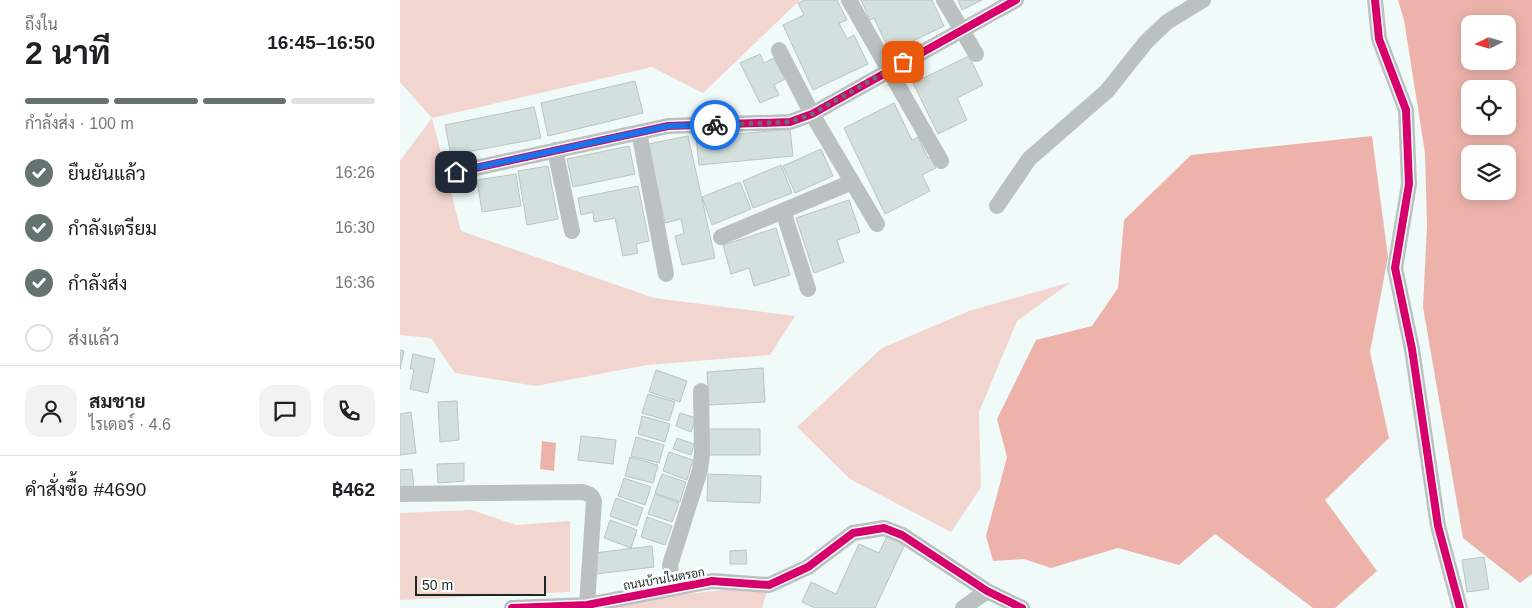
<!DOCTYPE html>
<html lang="th">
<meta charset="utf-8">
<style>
:root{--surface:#fff;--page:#f2f2f2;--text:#202124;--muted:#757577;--line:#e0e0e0;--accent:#647270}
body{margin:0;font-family:Arial,Sarabun,sans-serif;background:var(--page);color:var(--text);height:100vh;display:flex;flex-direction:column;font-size:19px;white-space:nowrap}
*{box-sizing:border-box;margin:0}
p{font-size:16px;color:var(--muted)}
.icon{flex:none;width:28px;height:28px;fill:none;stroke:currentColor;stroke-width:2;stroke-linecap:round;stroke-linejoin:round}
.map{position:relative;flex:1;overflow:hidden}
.sheet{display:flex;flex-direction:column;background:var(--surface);width:400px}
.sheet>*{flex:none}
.needle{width:32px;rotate:265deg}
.controls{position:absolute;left:1061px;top:15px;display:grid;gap:10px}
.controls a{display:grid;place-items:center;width:55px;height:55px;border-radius:10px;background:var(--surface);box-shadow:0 2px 12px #0003;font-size:25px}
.scale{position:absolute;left:15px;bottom:12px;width:131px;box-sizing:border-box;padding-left:5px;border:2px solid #192926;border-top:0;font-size:14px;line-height:18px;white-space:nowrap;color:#192926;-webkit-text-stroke:4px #fff;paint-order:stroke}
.pin{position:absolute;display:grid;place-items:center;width:42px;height:42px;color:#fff;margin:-21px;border-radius:10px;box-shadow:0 2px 8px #0006}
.courier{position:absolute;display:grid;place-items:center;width:50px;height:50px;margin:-25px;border:4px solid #1a73e8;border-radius:50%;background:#fff;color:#222;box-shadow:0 1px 6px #0007}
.overview em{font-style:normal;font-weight:700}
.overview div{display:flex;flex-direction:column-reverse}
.overview{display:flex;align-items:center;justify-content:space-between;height:85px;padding:0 25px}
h1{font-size:32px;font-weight:700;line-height:38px}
.bar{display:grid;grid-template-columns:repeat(4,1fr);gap:8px 5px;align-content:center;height:60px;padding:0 25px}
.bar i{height:6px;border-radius:4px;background:var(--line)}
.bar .selected{background:var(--accent)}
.bar p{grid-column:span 4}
.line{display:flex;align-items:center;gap:12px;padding:0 25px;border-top:1px solid var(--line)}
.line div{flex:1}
.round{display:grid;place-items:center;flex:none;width:52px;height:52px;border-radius:15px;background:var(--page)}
ol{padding:0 25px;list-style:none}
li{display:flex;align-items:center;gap:15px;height:55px}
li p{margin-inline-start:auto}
li .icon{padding:5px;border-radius:50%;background:var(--accent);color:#fff;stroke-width:4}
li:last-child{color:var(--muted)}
li i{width:28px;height:28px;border:2px solid var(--line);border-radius:50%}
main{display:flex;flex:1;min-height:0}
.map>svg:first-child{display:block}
</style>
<main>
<section class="sheet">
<div class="overview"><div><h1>2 นาที</h1><p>ถึงใน</p></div><em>16:45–16:50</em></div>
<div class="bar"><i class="selected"></i><i class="selected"></i><i class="selected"></i><i></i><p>กำลังส่ง · 100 m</p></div>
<ol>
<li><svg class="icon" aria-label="check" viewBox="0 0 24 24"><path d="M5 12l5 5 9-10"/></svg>ยืนยันแล้ว<p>16:26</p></li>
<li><svg class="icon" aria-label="check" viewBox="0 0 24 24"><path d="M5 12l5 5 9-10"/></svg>กำลังเตรียม<p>16:30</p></li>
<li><svg class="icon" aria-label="check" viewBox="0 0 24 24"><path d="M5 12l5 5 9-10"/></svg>กำลังส่ง<p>16:36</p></li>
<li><i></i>ส่งแล้ว</li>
</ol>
<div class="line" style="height:90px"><a class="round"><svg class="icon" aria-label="person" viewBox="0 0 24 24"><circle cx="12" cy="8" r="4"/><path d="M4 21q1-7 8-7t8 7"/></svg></a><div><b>สมชาย</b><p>ไรเดอร์ · 4.6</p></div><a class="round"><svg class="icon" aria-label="chat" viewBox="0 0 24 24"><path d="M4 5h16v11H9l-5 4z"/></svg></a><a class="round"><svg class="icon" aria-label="phone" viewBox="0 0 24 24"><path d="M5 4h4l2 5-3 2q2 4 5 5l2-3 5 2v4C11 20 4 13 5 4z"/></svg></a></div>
<div class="line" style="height:65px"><div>คำสั่งซื้อ #4690</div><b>฿462</b></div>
</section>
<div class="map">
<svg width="1132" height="608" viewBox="0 0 1132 608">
<rect width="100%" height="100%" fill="#f0faf8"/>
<path fill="#f2d5cf" d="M0,0H400L303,93L252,67L32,118L61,231L254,298L395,316L370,355L247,365L136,386L55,373L31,338L0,335V161L32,118L0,82Z
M671,282L617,321L579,412L581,487L551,532L450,479L397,427L482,348L569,311Z
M72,510L116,525L170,521V592L0,600V513Z
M369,585L362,608H186L188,605Z"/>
<path fill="#edb3ab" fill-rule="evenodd" d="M998,0H1132V574L1120,583L1063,538L1023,307L1027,226L1025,153L1004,20ZM1070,24H1108V61H1070ZM1070,89H1108V126H1070ZM1070,154H1108V191H1070Z
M972,136L988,257L970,352L989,438L925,500L977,571L935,608H913L815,534L779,565L718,548L651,568L624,559L593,561L586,536L607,457L597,419L636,340L692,326L718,288L724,220L791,155Z
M142,441L156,443L154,471L140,469Z"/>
<path fill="#d3e0dd" stroke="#bac5c3" d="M405,0H437L447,20L439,23L447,39L454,35L468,64L413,90L383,25L404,15L398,3Z
M461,0H532L544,26L490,52L474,18L470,20Z
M558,0H582L562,10Z
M360,54L364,63L374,58L385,79L374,85L379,95L360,103L340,63Z
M569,56L583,85L557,98L567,120L538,134L513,83Z
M235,81L243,113L148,136L141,103Z
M494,103L512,140L518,137L528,158L530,157L536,168L522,175L530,191L485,214L444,128Z
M134,107L141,138L51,155L45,125Z
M390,129L393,156L299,165L296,138Z
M288,136L315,258L282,265L275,236L284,234L281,219L265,223L248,144Z
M229,146L235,174L173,187L167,159Z
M421,149L433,176L395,193L383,166Z
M381,165L392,193L353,208L343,181Z
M148,166L158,219L127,225L118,171Z
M116,174L121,206L82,212L77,180Z
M340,182L351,209L312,225L302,197Z
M238,186L249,241L236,244L238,253L223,256L215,218L194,222L193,212L181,215L178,198Z
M449,200L460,232L437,240L444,262L414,273L396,218Z
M376,228L390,275L354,286L349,268L331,274L323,245Z
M0,350L4,351L0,369Z
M13,354L35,359L28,393L10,389L14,369H10Z
M363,368L365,402L309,405L307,372Z
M256,370L287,381L280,402L249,392Z
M248,394L275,402L269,421L242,413Z
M57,401L59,440L40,442L38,402Z
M11,412L16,453L0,455V414Z
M280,413L296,418L291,432L276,426Z
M242,416L270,424L265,442L238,434Z
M309,429H360V455H309Z
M181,436L216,440L213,464L178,460Z
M236,437L264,445L259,463L231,456Z
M277,438L294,444L291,455L273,449Z
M269,452L293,460L287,480L263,471Z
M230,457L258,465L253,483L225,476Z
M64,463V481L38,483L37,464Z
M12,469L14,488L0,490V470Z
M262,474L286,482L280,502L255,493Z
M308,474L361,476L360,503L307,501Z
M224,478L251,487L245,505L218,496Z
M255,494L279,503L272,522L248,514Z
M216,498L243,508L237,526L210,516Z
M247,517L272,526L265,545L241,537Z
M210,520L237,530L231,548L204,538Z
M487,536L505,544L475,608H415L402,602L411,582L436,594L459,544L479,553Z
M252,546L254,567L196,574L194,553Z
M346,550L347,564H330V551Z
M1084,557L1089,589L1067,592L1062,560Z"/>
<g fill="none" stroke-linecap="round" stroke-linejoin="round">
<path stroke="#bbc1c0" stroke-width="16" d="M449,0L541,161
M544,0L576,54
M975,0L979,39L1006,110L1009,184L995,268L1012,349L1038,526L1060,608
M379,50L412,114L477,224
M239,132L266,274
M155,150L172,231
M57,172L268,126L390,122L412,114L616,0
M597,206L629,159L707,91L746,42L767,22L803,0
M383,211L408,289
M321,237L452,182
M0,494L183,492C189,494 192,495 194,501L187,605
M272,589L270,565L300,470L302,454L301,391
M112,608L187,605L312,581L369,585L408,567L453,533L484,528L502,535L587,591L622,608
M563,608L587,591"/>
<g stroke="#fff" stroke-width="11">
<path id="cycleway" d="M975,0L979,39L1006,110L1009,184L995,268L1012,349L1038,526L1060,608
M57,172L268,126L390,122L412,114L616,0
M112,608L187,605L312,581L369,585L408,567L453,533L484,528L502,535L587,591L622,608"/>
</g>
<use href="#cycleway" stroke="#d6006c" stroke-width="8"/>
</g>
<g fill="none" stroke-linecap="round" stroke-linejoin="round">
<path stroke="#647270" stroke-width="5" stroke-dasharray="0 9" d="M315,125L390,122L412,114L503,62"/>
<path stroke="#1a73e8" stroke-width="6" d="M56,172L268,126L315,125"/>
</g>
<g text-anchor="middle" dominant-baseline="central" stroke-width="5" stroke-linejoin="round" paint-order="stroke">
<g font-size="12" fill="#192926" stroke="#fff">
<text transform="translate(264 579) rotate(-10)">ถนนบ้านในตรอก</text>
</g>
</g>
</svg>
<div class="controls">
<a><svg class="needle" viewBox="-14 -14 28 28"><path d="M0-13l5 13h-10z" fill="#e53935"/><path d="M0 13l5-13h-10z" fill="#757577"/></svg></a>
<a><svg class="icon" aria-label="locate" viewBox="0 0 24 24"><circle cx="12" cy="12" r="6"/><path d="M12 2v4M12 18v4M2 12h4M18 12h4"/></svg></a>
<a><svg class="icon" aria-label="layers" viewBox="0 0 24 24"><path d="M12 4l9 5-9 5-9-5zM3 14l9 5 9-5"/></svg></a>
</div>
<div class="scale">50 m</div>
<div class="pin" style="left:503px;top:62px;background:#ea580c"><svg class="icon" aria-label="bag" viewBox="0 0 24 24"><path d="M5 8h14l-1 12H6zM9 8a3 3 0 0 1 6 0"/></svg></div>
<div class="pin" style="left:56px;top:172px;background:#1f2937"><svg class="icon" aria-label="home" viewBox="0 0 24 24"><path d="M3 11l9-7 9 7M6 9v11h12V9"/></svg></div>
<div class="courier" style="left:315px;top:125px"><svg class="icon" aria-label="bike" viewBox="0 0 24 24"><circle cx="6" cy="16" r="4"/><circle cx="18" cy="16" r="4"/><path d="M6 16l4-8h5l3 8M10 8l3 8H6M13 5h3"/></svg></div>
</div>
</main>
